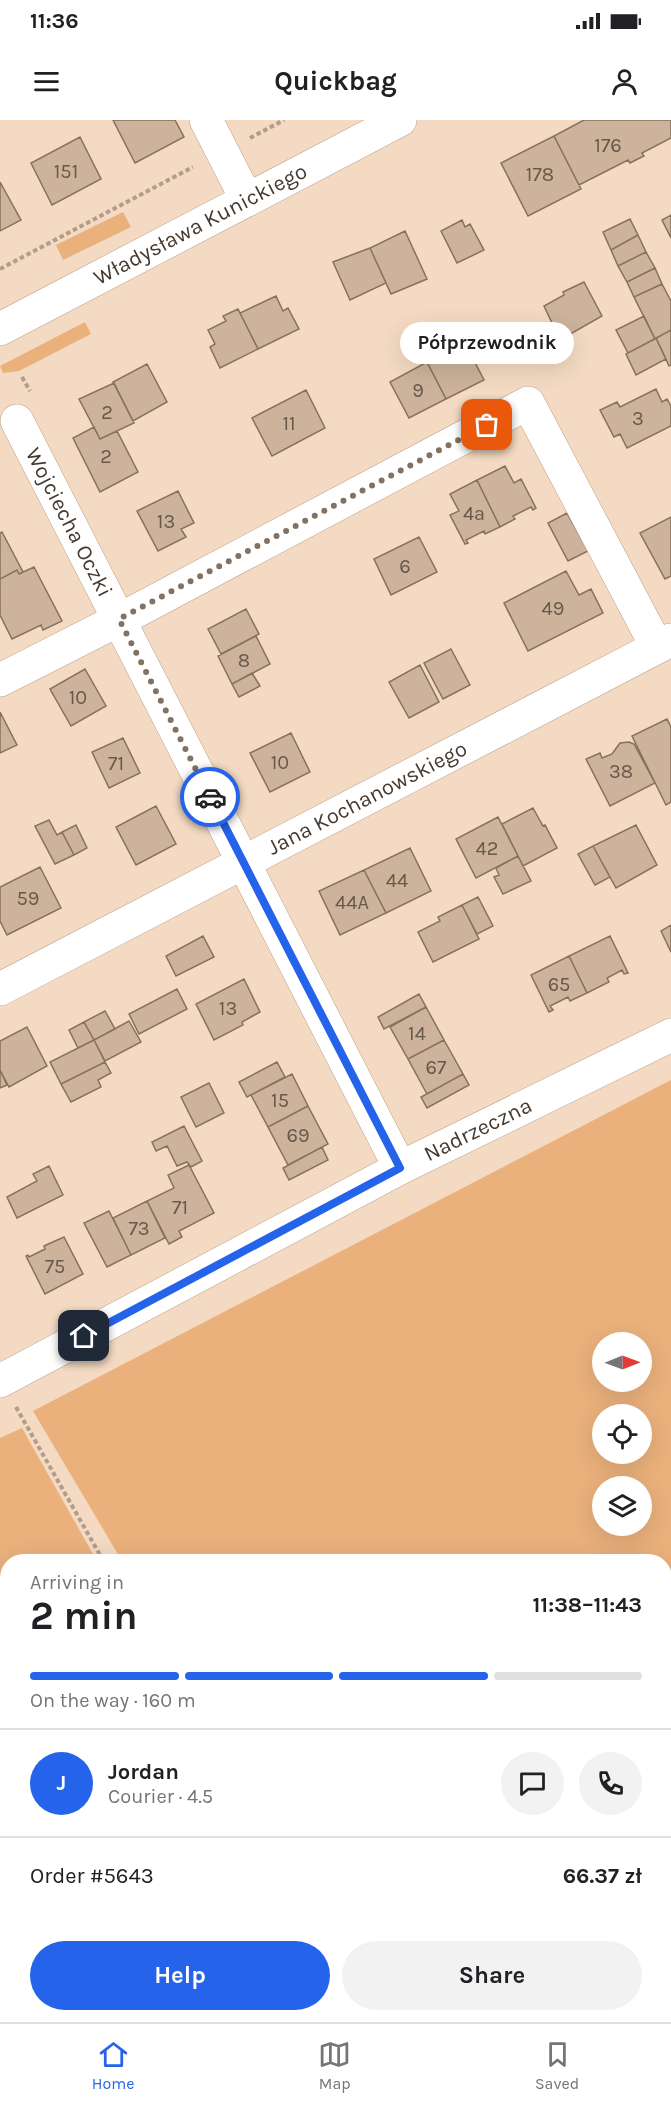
<!DOCTYPE html>
<meta charset="utf-8">
<style>
:root{--surface:#fff;--page:#f2f2f2;--text:#202124;--muted:#757577;--line:#e0e0e0;--accent:#2563eb}
body{margin:0;font-family:Karla,sans-serif;background:var(--page);color:var(--text);height:100vh;display:flex;flex-direction:column;font-size:22px;white-space:nowrap}
*{box-sizing:border-box;margin:0}
p{font-size:20px;color:var(--muted)}
.icon{flex:none;width:33px;height:33px;fill:none;stroke:currentColor;stroke-width:2;stroke-linecap:round;stroke-linejoin:round}
.map{position:relative;flex:1;overflow:hidden}
.panel{position:absolute;left:0px;top:1434px;width:672px;height:468px;display:flex;flex-direction:column;background:var(--surface);border-radius:24px 24px 0 0;box-shadow:0 6px 24px #0002}
.panel>*{flex:none}
.needle{width:39px;rotate:89deg}
.buttons{position:absolute;left:592px;top:1212px;display:grid;gap:12px}
.buttons a{display:grid;place-items:center;width:60px;height:60px;border-radius:50%;background:var(--surface);box-shadow:0 6px 24px #0002;font-size:30px}
.pin{position:absolute;display:grid;place-items:center;width:51px;height:51px;color:#fff;margin:-26px;border-radius:12px;box-shadow:0 3px 9px #0006}
.courier{position:absolute;display:grid;place-items:center;width:60px;height:60px;margin:-30px;border:4px solid #2563eb;border-radius:50%;background:#fff;color:#222;box-shadow:0 2px 8px #0007}
.bubble{position:absolute;height:42px;border-radius:21px;background:var(--surface);box-shadow:0 6px 24px #0002;font-size:20px;font-weight:700;line-height:42px;text-align:center}
.headline em{font-style:normal;font-weight:700}
.headline div{display:flex;flex-direction:column-reverse}
.headline{display:flex;align-items:center;justify-content:space-between;height:102px;padding:0 30px}
h1{font-size:39px;font-weight:700;line-height:45px}
.bar{display:grid;grid-template-columns:repeat(4,1fr);gap:9px 6px;align-content:center;height:72px;padding:0 30px}
.bar i{height:8px;border-radius:4px;background:var(--line)}
.bar .selected{background:var(--accent)}
.bar p{grid-column:span 4}
.line{display:flex;align-items:center;gap:15px;padding:0 30px;border-top:2px solid var(--line)}
.line div{flex:1}
.round{display:grid;place-items:center;flex:none;width:63px;height:63px;border-radius:32px;background:var(--page)}
.cta{display:flex;gap:12px;margin-top:auto;padding:12px 30px}
.cta a{flex:1;height:69px;border-radius:36px;background:var(--accent);color:#fff;font-size:24px;font-weight:700;line-height:69px;text-align:center}
.cta a+a{background:var(--page);color:var(--text)}
.status{display:flex;justify-content:space-between;align-items:center;height:42px;padding:0 30px;background:var(--surface);direction:ltr}
.status svg{height:16px;fill:currentColor}
header{display:flex;justify-content:space-between;align-items:center;height:78px;padding:0 30px;background:var(--surface);font-size:27px;font-weight:700}
.dock{display:flex;justify-content:space-around;align-items:center;height:84px;border-top:2px solid var(--line);background:var(--surface);font-size:16px;color:var(--muted)}
.dock a{display:grid;justify-items:center;gap:3px}
.dock .selected{color:var(--accent)}
.map>svg:first-child{display:block}
</style>
<div class="status"><b>11:36</b><svg viewBox="0 0 49 12"><path d="M0 12V9h3v3zM5 12V6h3v6zM10 12V3h3v9zM15 12V0h3v12zM26 1h20v11H26zM47 4h2v5h-2z"/></svg></div>
<header><svg class="icon" aria-label="menu" viewBox="0 0 24 24"><path d="M4 6h16M4 12h16M4 18h16"/></svg>Quickbag<svg class="icon" aria-label="person" viewBox="0 0 24 24"><circle cx="12" cy="8" r="4"/><path d="M4 21q1-7 8-7t8 7"/></svg></header>
<div class="map">
<svg width="671" height="1902" viewBox="0 0 671 1902">
<rect width="100%" height="100%" fill="#f4dac2"/>
<path fill="#eab17c" fill-rule="evenodd" d="M123,92L131,107L63,140L56,125Z
M85,202L91,214L19,251L3,253L0,246Z
M671,960V1902H622L620,1895L664,1894V1442L122,1441L33,1291ZM603,1222H642V1262H603ZM603,1294H642V1334H603ZM603,1366H642V1406H603Z
M22,1308L97,1441L8,1442V1829L0,1832V1318Z
M7,1847L8,1894L94,1895L76,1902H0V1851Z
M454,1894L456,1902H213L211,1895Z
M617,1895L619,1902H470L468,1895Z"/>
<g fill="none" stroke-linecap="round" stroke-linejoin="round">
<path stroke="#4ec9f0" stroke-width="57" d="M664,1705L671,1703
M0,1896L8,1892"/>
</g>
<path fill="#cdb39c" stroke="#88705b" stroke-width="1.5" d="M113,0H175L184,17L135,43Z
M584,0H671V18L642,33L644,36L630,43L628,40L579,65L554,16Z
M554,16L581,69L528,96L501,43Z
M80,17L101,59L52,85L31,43Z
M0,62L21,100L0,111Z
M671,95V118L662,100Z
M630,99L638,115L611,130L603,112Z
M462,100L465,107L470,104L484,130L457,143L441,111Z
M405,111L427,159L391,174L370,128Z
M638,115L646,132L618,146L611,130Z
M370,128L386,163L350,180L333,142Z
M646,132L655,148L627,162L618,146Z
M655,148L662,164L634,177L627,162Z
M584,162L602,196L560,220L544,186L564,175L563,172Z
M662,164L671,181V210L655,219L634,177Z
M276,176L283,191L288,188L299,209L258,229L240,193Z
M238,189L258,229L220,248L210,227L215,224L208,210L226,201L223,196Z
M644,196L655,219L628,233L616,210Z
M671,210V245L669,246L656,218Z
M656,218L666,239L636,255L626,234Z
M465,223L484,260L446,279L427,242Z
M427,242L446,279L409,298L390,262Z
M147,244L167,282L133,301L113,262Z
M114,263L134,303L100,319L79,279Z
M656,269L662,282L667,279L671,286V306L627,328L620,314L614,317L600,290L617,282L620,287Z
M306,270L325,308L272,336L252,298Z
M94,307L100,319L117,311L138,352L100,372L73,318Z
M505,346L514,363L521,359L536,388L533,390L531,387L513,396L515,399L500,407L477,360Z
M477,360L500,407L485,414L484,411L466,420L468,423L465,424L450,395L459,391L450,374Z
M178,371L194,403L181,409L186,417L158,431L137,391Z
M567,393L588,431L568,441L548,403Z
M671,397V456L665,459L640,413Z
M2,412L23,452L19,454L17,450L0,459V413Z
M419,417L437,452L391,475L374,439Z
M34,447L62,501L43,510L41,505L12,519L0,495V459L17,450L19,454Z
M566,451L579,475L591,469L603,493L528,531L504,483Z
M246,489L259,514L221,534L208,509Z
M256,516L270,544L232,564L218,536Z
M451,529L470,565L443,579L424,543Z
M420,545L439,582L409,598L389,562Z
M85,549L106,586L71,606L50,569Z
M252,553L260,566L239,577L232,564Z
M0,592L17,625L0,633Z
M667,599L671,607V682L666,685L632,616Z
M291,613L310,652L270,672L250,633Z
M123,618L140,653L109,668L92,632Z
M629,622L634,624L655,663L610,686L586,639L600,633L602,638L612,634L620,623Z
M156,686L176,724L136,745L116,707Z
M533,688L543,706L545,705L557,728L523,746L502,704Z
M498,697L518,736L476,758L456,719Z
M49,700L57,715L62,712L74,735L55,744L35,706Z
M76,705L87,728L74,735L62,712Z
M636,705L657,745L616,768L593,726Z
M593,726L610,757L595,765L578,734Z
M410,728L431,771L386,793L364,750Z
M518,736L531,761L503,774L494,757L499,755L496,748Z
M40,747L61,788L7,815L0,801V767Z
M364,750L386,793L340,815L319,771Z
M478,777L493,806L477,814L462,785Z
M462,785L479,819L433,842L418,812L440,801L438,797Z
M671,805V832L661,811Z
M203,816L214,837L176,856L166,836Z
M610,816L628,853L624,854L622,850L607,858L609,862L587,873L569,836Z
M569,836L587,873L570,881L568,877L550,886L553,890L549,892L531,855Z
M244,859L260,892L242,902L243,905L214,920L196,884Z
M177,869L187,889L139,914L129,894Z
M419,874L426,887L384,909L378,897Z
M426,887L444,920L408,939L390,907Z
M105,891L115,909L94,920L84,902Z
M129,901L141,922L105,941L94,920Z
M84,902L94,920L78,928L69,910Z
M27,907L47,946L9,967L0,950V921Z
M94,920L105,942L61,964L50,942Z
M444,920L463,954L427,974L408,939Z
M105,942L111,953L98,960L101,967L71,982L61,964Z
M277,942L285,957L247,977L239,962Z
M0,950L7,965L0,968Z
M292,954L308,986L268,1007L251,975Z
M463,954L469,965L427,988L421,977Z
M209,963L224,993L196,1007L181,977Z
M308,986L328,1024L288,1045L268,1007Z
M184,1006L202,1041L191,1047L187,1042L177,1046L167,1026L156,1031L152,1022Z
M322,1027L328,1040L289,1060L283,1048Z
M189,1045L214,1093L179,1111L182,1117L169,1124L147,1081L174,1068L168,1055Z
M49,1046L63,1075L17,1098L7,1077L37,1061L33,1054Z
M147,1081L165,1118L131,1135L113,1098Z
M109,1091L131,1135L107,1147L84,1103Z
M64,1117L83,1154L45,1174L26,1136L28,1135L29,1137L45,1129L44,1126Z"/>
<g fill="none" stroke-linecap="round" stroke-linejoin="round">
<g stroke="#bca38d" stroke-width="34">
<g id="minor">
<path d="M206,0L247,80"/>
<path id="s1" d="M17,301L400,1048"/>
<path d="M0,560L140,489L528,283L657,527"/>
<path id="s2" d="M0,869L671,520"/>
<path id="s3" d="M0,1261L400,1048L671,915"/>
</g>
</g>
<g stroke="#bca38d" stroke-width="34">
<g id="major">
<path id="s4" d="M0,209L400,0"/>
</g>
</g>
<path stroke="#b19d8a" stroke-width="4" stroke-dasharray="4.5 3" stroke-linecap="butt" d="M250,18L284,0
M0,149L193,47
M22,257L30,271
M16,1287L104,1442
M464,1894L467,1902
M67,1902L82,1894"/>
<use href="#minor" stroke="#fff" stroke-width="33"/>
<use href="#major" stroke="#fff" stroke-width="33"/>
</g>
<g fill="none" stroke-linecap="round" stroke-linejoin="round">
<path stroke="#827263" stroke-width="6" stroke-dasharray="0 10.8" d="M210,677L119,499L487,305"/>
<path stroke="#2563eb" stroke-width="8" d="M84,1216L400,1048L210,677"/>
</g>
<g text-anchor="middle" dominant-baseline="central" stroke-width="4.5" stroke-linejoin="round" paint-order="stroke">
<g font-size="20" fill="#66584b">
<text x="608" y="25">176</text>
<text x="66" y="51">151</text>
<text x="540" y="54">178</text>
<text x="418" y="270">9</text>
<text x="107" y="292">2</text>
<text x="638" y="298">3</text>
<text x="289" y="303">11</text>
<text x="106" y="336">2</text>
<text x="474" y="393">4a</text>
<text x="166" y="401">13</text>
<text x="405" y="446">6</text>
<text x="553" y="488">49</text>
<text x="244" y="540">8</text>
<text x="78" y="577">10</text>
<text x="280" y="642">10</text>
<text x="116" y="643">71</text>
<text x="621" y="651">38</text>
<text x="487" y="728">42</text>
<text x="397" y="760">44</text>
<text x="28" y="778">59</text>
<text x="352" y="782">44A</text>
<text x="559" y="864">65</text>
<text x="228" y="888">13</text>
<text x="417" y="913">14</text>
<text x="436" y="947">67</text>
<text x="280" y="980">15</text>
<text x="298" y="1015">69</text>
<text x="180" y="1087">71</text>
<text x="139" y="1108">73</text>
<text x="55" y="1146">75</text>
</g>
<g font-size="22" fill="#443a30" stroke="#f4dac2">
<text stroke="none"><textPath href="#s4" startOffset="226">Władysława Kunickiego</textPath></text>
<text stroke="none"><textPath href="#s1" startOffset="114">Wojciecha Oczki</textPath></text>
<text stroke="none"><textPath href="#s2" startOffset="414">Jana Kochanowskiego</textPath></text>
<text stroke="none"><textPath href="#s3" startOffset="540">Nadrzeczna</textPath></text>
</g>
</g>
</svg>
<div class="buttons">
<a><svg class="needle" viewBox="-14 -14 28 28"><path d="M0-13l5 13h-10z" fill="#e53935"/><path d="M0 13l5-13h-10z" fill="#757577"/></svg></a>
<a><svg class="icon" aria-label="locate" viewBox="0 0 24 24"><circle cx="12" cy="12" r="6"/><path d="M12 2v4M12 18v4M2 12h4M18 12h4"/></svg></a>
<a><svg class="icon" aria-label="layers" viewBox="0 0 24 24"><path d="M12 4l9 5-9 5-9-5zM3 14l9 5 9-5"/></svg></a>
</div>
<div class="pin" style="left:487px;top:305px;background:#ea580c"><svg class="icon" aria-label="bag" viewBox="0 0 24 24"><path d="M5 8h14l-1 12H6zM9 8a3 3 0 0 1 6 0"/></svg></div>
<div class="pin" style="left:84px;top:1216px;background:#1f2937"><svg class="icon" aria-label="home" viewBox="0 0 24 24"><path d="M3 11l9-7 9 7M6 9v11h12V9"/></svg></div>
<div class="courier" style="left:210px;top:677px"><svg class="icon" aria-label="car" viewBox="0 0 24 24"><path d="M5 17H2v-5l4-1 3-4h7l3 4 3 1v5h-3M9 17h6M6 11h13"/><circle cx="7" cy="17" r="2"/><circle cx="17" cy="17" r="2"/></svg></div>
<div class="bubble" style="left:400px;top:202px;width:174px">Półprzewodnik</div>
<section class="panel">
<div class="headline"><div><h1>2 min</h1><p>Arriving in</p></div><em>11:38–11:43</em></div>
<div class="bar"><i class="selected"></i><i class="selected"></i><i class="selected"></i><i></i><p>On the way · 160 m</p></div>
<div class="line" style="height:108px"><b class="round" style="background:var(--accent);color:#fff">J</b><div><b>Jordan</b><p>Courier · 4.5</p></div><a class="round"><svg class="icon" aria-label="chat" viewBox="0 0 24 24"><path d="M4 5h16v11H9l-5 4z"/></svg></a><a class="round"><svg class="icon" aria-label="phone" viewBox="0 0 24 24"><path d="M5 4h4l2 5-3 2q2 4 5 5l2-3 5 2v4C11 20 4 13 5 4z"/></svg></a></div>
<div class="line" style="height:78px"><div>Order #5643</div><b>66.37 zł</b></div>
<div class="cta"><a>Help</a><a>Share</a></div>
</section>
</div>
<nav class="dock">
<a class="selected"><svg class="icon" aria-label="home" viewBox="0 0 24 24"><path d="M3 11l9-7 9 7M6 9v11h12V9"/></svg>Home</a>
<a><svg class="icon" aria-label="map" viewBox="0 0 24 24"><path d="M3 6l6-2 6 2 6-2v14l-6 2-6-2-6 2zM9 4v14M15 6v14"/></svg>Map</a>
<a><svg class="icon" aria-label="saved" viewBox="0 0 24 24"><path d="M7 4h10v16l-5-4-5 4z"/></svg>Saved</a>
</nav>
